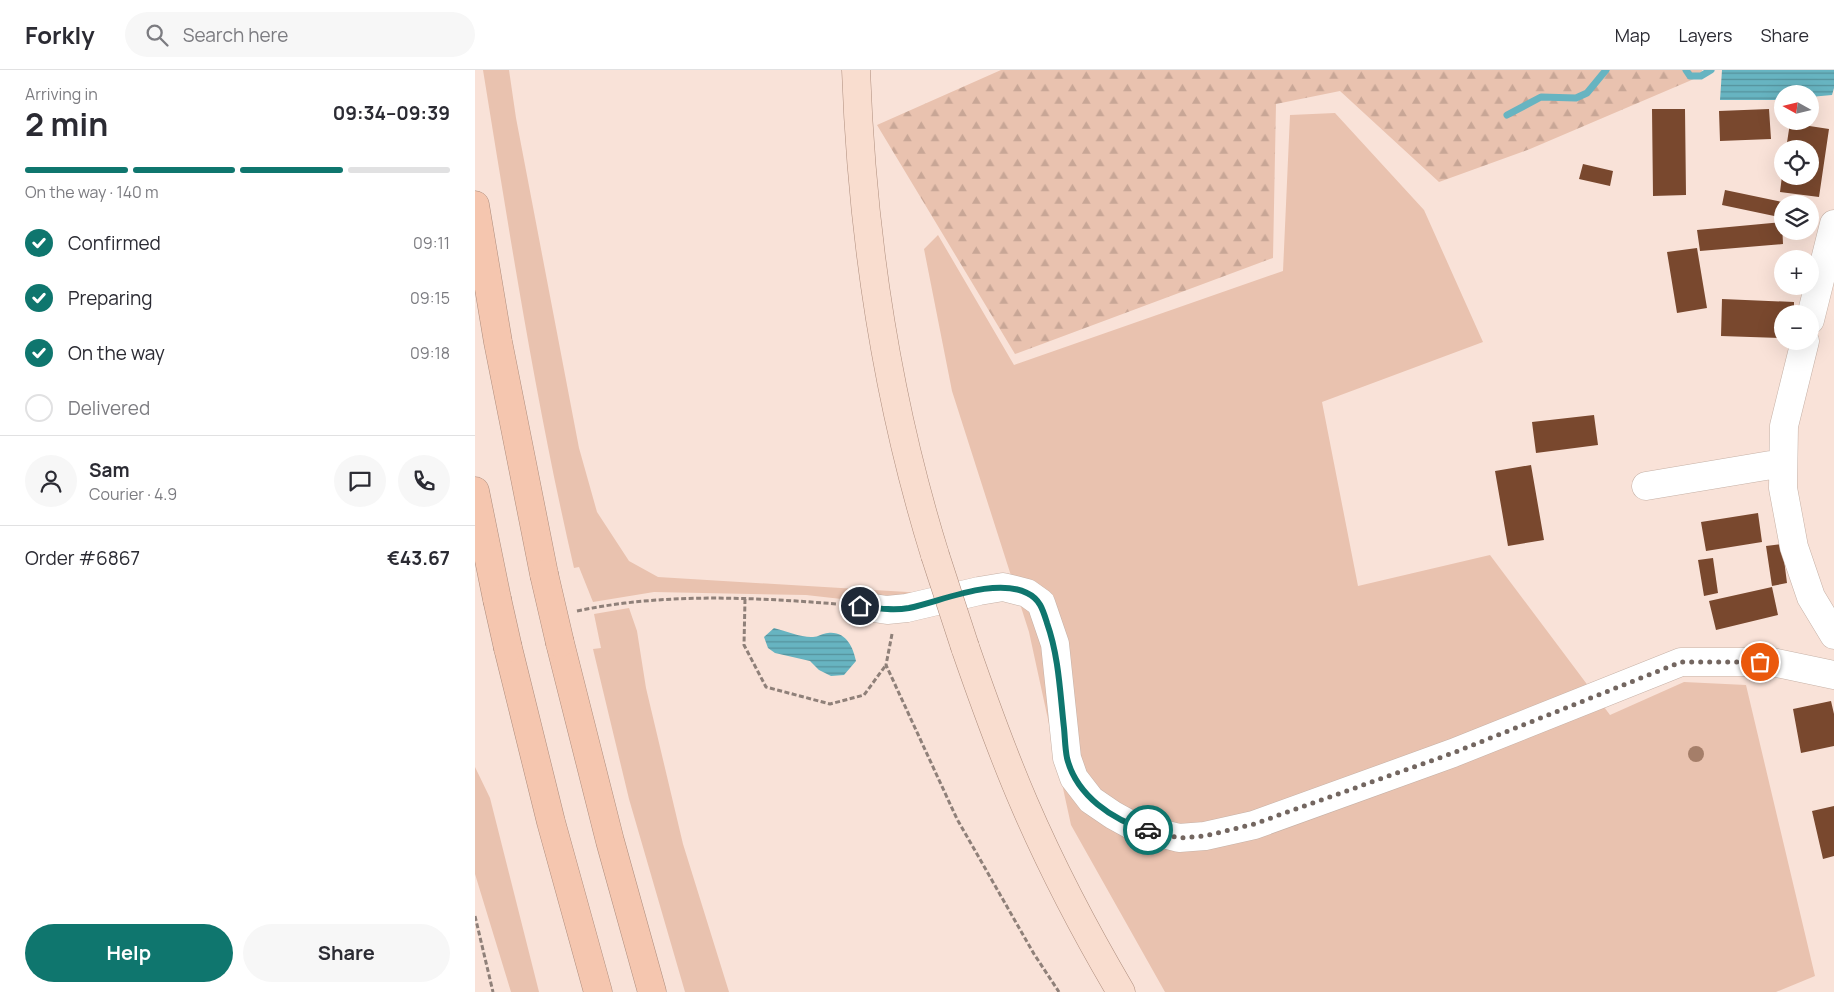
<!DOCTYPE html>
<meta charset="utf-8">
<style>
:root{--surface:#fff;--page:#f7f7f7;--text:#2b2b33;--muted:#7c7c81;--line:#e1e1e2;--accent:#0f766e}
body{margin:0;font-family:Manrope,sans-serif;background:var(--page);color:var(--text);height:100vh;display:flex;flex-direction:column;font-size:19px;white-space:nowrap}
*{box-sizing:border-box;margin:0}
p{font-size:16px;color:var(--muted)}
.icon{flex:none;width:28px;height:28px;fill:none;stroke:currentColor;stroke-width:2;stroke-linecap:round;stroke-linejoin:round}
.map{position:relative;flex:1;overflow:hidden}
.sheet{display:flex;flex-direction:column;background:var(--surface);width:475px}
.sheet>*{flex:none}
.needle{width:32px;rotate:278deg}
.tools{position:absolute;left:1299px;top:15px;display:grid;gap:10px}
.tools a{display:grid;place-items:center;width:45px;height:45px;border-radius:50%;background:var(--surface);box-shadow:0 5px 20px #0002;font-size:25px}
.pin{position:absolute;display:grid;place-items:center;width:42px;height:42px;color:#fff;margin:-21px;border:2px solid #fff;border-radius:50%;box-shadow:0 1px 5px #0007}
.courier{position:absolute;display:grid;place-items:center;width:50px;height:50px;margin:-25px;border:4px solid #0f766e;border-radius:50%;background:#fff;color:#222;box-shadow:0 1px 6px #0007}
.headline em{font-style:normal;font-weight:700}
.headline div{display:flex;flex-direction:column-reverse}
.headline{display:flex;align-items:center;justify-content:space-between;height:85px;padding:0 25px}
h1{font-size:32px;font-weight:700;line-height:38px}
.bar{display:grid;grid-template-columns:repeat(4,1fr);gap:8px 5px;align-content:center;height:60px;padding:0 25px}
.bar i{height:6px;border-radius:4px;background:var(--line)}
.bar .selected{background:var(--accent)}
.bar p{grid-column:span 4}
.line{display:flex;align-items:center;gap:12px;padding:0 25px;border-top:1px solid var(--line)}
.line div{flex:1}
.round{display:grid;place-items:center;flex:none;width:52px;height:52px;border-radius:26px;background:var(--page)}
ol{padding:0 25px;list-style:none}
li{display:flex;align-items:center;gap:15px;height:55px}
li p{margin-inline-start:auto}
li .icon{padding:5px;border-radius:50%;background:var(--accent);color:#fff;stroke-width:4}
li:last-child{color:var(--muted)}
li i{width:28px;height:28px;border:2px solid var(--line);border-radius:50%}
.primary-button{display:flex;gap:10px;margin-top:auto;padding:10px 25px}
.primary-button a{flex:1;height:58px;border-radius:30px;background:var(--accent);color:#fff;font-size:20px;font-weight:700;line-height:58px;text-align:center}
.primary-button a+a{background:var(--page);color:var(--text)}
header{display:flex;align-items:center;gap:30px;box-sizing:border-box;height:70px;padding:0 25px;background:var(--surface);border-bottom:1px solid var(--line)}
header strong{font-size:24px}
nav{display:flex;gap:28px;margin-inline-start:auto;font-size:18px}
.search{width:350px;height:45px;background:var(--page);display:flex;align-items:center;gap:12px;box-sizing:border-box;padding:0 18px;border-radius:28px;color:var(--muted);font-size:19px}
main{display:flex;flex:1;min-height:0}
.map>svg:first-child{display:block}
</style>
<header>
<strong>Forkly</strong>
<div class="search"><svg class="icon" aria-label="search" viewBox="0 0 24 24"><circle cx="10" cy="10" r="6"/><path d="M15 15l6 6"/></svg>Search here</div>
<nav><a>Map</a><a>Layers</a><a>Share</a></nav>
</header>
<main>
<section class="sheet">
<div class="headline"><div><h1>2 min</h1><p>Arriving in</p></div><em>09:34–09:39</em></div>
<div class="bar"><i class="selected"></i><i class="selected"></i><i class="selected"></i><i></i><p>On the way · 140 m</p></div>
<ol>
<li><svg class="icon" aria-label="check" viewBox="0 0 24 24"><path d="M5 12l5 5 9-10"/></svg>Confirmed<p>09:11</p></li>
<li><svg class="icon" aria-label="check" viewBox="0 0 24 24"><path d="M5 12l5 5 9-10"/></svg>Preparing<p>09:15</p></li>
<li><svg class="icon" aria-label="check" viewBox="0 0 24 24"><path d="M5 12l5 5 9-10"/></svg>On the way<p>09:18</p></li>
<li><i></i>Delivered</li>
</ol>
<div class="line" style="height:90px"><a class="round"><svg class="icon" aria-label="person" viewBox="0 0 24 24"><circle cx="12" cy="8" r="4"/><path d="M4 21q1-7 8-7t8 7"/></svg></a><div><b>Sam</b><p>Courier · 4.9</p></div><a class="round"><svg class="icon" aria-label="chat" viewBox="0 0 24 24"><path d="M4 5h16v11H9l-5 4z"/></svg></a><a class="round"><svg class="icon" aria-label="phone" viewBox="0 0 24 24"><path d="M5 4h4l2 5-3 2q2 4 5 5l2-3 5 2v4C11 20 4 13 5 4z"/></svg></a></div>
<div class="line" style="height:65px"><div>Order #6867</div><b>€43.67</b></div>
<div class="primary-button"><a>Help</a><a>Share</a></div>
</section>
<div class="map">
<svg width="1359" height="922" viewBox="0 0 1359 922">
<defs>
<pattern id="forest-firs" width="22" height="20" patternUnits="userSpaceOnUse" patternTransform="scale(1.25)"><rect width="22" height="20" fill="#e9c2af"/><path d="M5 1l3.5 6h-7zM16 11l3.5 6h-7z" fill="#c8a696"/></pattern>
<pattern id="water-rules" width="6" height="5" patternUnits="userSpaceOnUse" patternTransform="scale(1.25)"><rect width="6" height="5" fill="#67b4c1"/><path d="M0 2.5h6" fill="none" stroke="#55929c"/></pattern>
</defs>
<rect width="100%" height="100%" fill="#f9e2d8"/>
<path fill="#e9c2af" d="M8,0H34L41,48L104,378L122,442L154,491L183,507L449,523L393,532L331,525L179,522L118,532L104,497L99,498C61,334 35,166 8,0Z
M860,43L949,140L1008,272L847,332L883,516L1015,485L1135,645L1209,612L1271,615L1340,906L1301,922H690L596,755L554,562L477,321L449,179L463,165L539,295L808,201L815,45Z
M154,538L162,561L171,618L208,774L254,922H210L154,729L118,579L126,578L119,544Z
M0,697L15,728L64,922H36L0,804Z"/>
<path fill="url(#forest-firs)" d="M526,0H1227L1226,6L1055,79L964,112L865,21L801,34L798,188L540,284L402,55Z"/>
<path fill="url(#water-rules)" d="M1247,0H1359V18L1357,25L1335,27V24H1308L1307,30H1245Z
M299,558C310,561 328,568 338,567C343,567 348,563 353,563C371,561 378,577 381,591L369,605L356,606L344,600L335,591L300,583L293,578L289,567Z"/>
<g fill="none" stroke-linecap="round" stroke-linejoin="round">
<path stroke="#67b4c1" stroke-width="7" d="M1211,0L1215,6H1226L1236,0
M1032,45L1066,27L1101,28L1112,23L1131,0"/>
</g>
<path fill="#79482e" d="M1177,39H1210L1211,125L1178,126Z
M1294,39L1296,69L1245,71L1244,41Z
M1315,53L1354,59L1344,127L1305,122L1307,106H1335V79H1311Z
M1108,94L1138,101L1135,116L1104,109Z
M1250,120L1307,132L1304,147L1247,135Z
M1307,152L1308,174L1225,181L1222,160Z
M1222,178L1232,238L1202,243L1192,182Z
M1247,229L1319,232V244H1308V268L1246,266Z
M1119,345L1123,375L1061,383L1057,352Z
M1056,395L1069,470L1033,476L1020,401Z
M1283,443L1287,472L1231,481L1226,452Z
M1307,474L1312,513L1297,516L1291,476Z
M1238,488L1243,523L1229,526L1223,490Z
M1297,517L1303,545L1241,560L1234,531Z
M1356,631L1359,644V676L1326,683L1318,639Z
M1359,736V786L1348,789L1337,741Z"/>
<g fill="none" stroke-linecap="round" stroke-linejoin="round">
<g stroke="#c6b1a6" stroke-width="29">
<path id="minor" d="M1335,250L1359,154
M1330,271L1309,356L1308,418L1319,477L1336,527L1359,565
M1171,416L1308,393
M385,536L412,540L432,538L504,521L528,517L552,523L566,533L580,574L592,688L599,708L616,730L638,745L658,756L704,768L730,766L779,755L978,683L1206,592H1297L1359,605"/>
</g>
<g stroke="#ae8d7d" stroke-width="29">
<path id="major" d="M381,0C387,165 411,327 460,485
M490,577C508,629 527,682 549,733C577,798 610,861 646,922"/>
</g>
<g stroke="#ae8d7d" stroke-width="29">
<path id="highway" d="M0,135L23,272L69,504
M0,421L22,529
M85,573L135,771L177,922
M33,578L76,752L123,922"/>
</g>
<path stroke="#8f8079" stroke-width="3" stroke-dasharray="5 2.5" stroke-linecap="butt" d="M270,529L269,575L291,617L355,634L389,625L411,595
M102,541C187,523 275,527 362,534
M417,564L411,595L482,749L559,884L584,922
M0,846L18,922"/>
<use href="#minor" stroke="#fff" stroke-width="28"/>
<use href="#major" stroke="#f9ddcf" stroke-width="28"/>
<use href="#highway" stroke="#f5c6af" stroke-width="28"/>
<g stroke="#ae8d7d" stroke-width="29" stroke-linecap="butt">
<path id="major-bridge" d="M460,485L490,577"/>
</g>
<g stroke="#ae8d7d" stroke-width="29" stroke-linecap="butt">
<path id="highway-bridge" d="M69,504L85,573
M22,529L33,578"/>
</g>
<use href="#major-bridge" stroke="#f9ddcf" stroke-width="28"/>
<use href="#highway-bridge" stroke="#f5c6af" stroke-width="28"/>
</g>
<circle fill="#a57e69" cx="1221" cy="684" r="8"/>
<g fill="none" stroke-linecap="round" stroke-linejoin="round">
<path stroke="#736660" stroke-width="5" stroke-dasharray="0 9" d="M673,760L704,768L730,766L779,754L978,683L1206,592H1285"/>
<path stroke="#0f766e" stroke-width="6" d="M385,536C401,538 417,541 434,538C467,531 520,507 552,523C565,529 568,540 572,553C584,587 585,623 589,658C590,668 590,678 592,688C601,725 638,751 673,760"/>
</g>
</svg>
<div class="tools">
<a><svg class="needle" viewBox="-14 -14 28 28"><path d="M0-13l5 13h-10z" fill="#e53935"/><path d="M0 13l5-13h-10z" fill="#7c7c81"/></svg></a>
<a><svg class="icon" aria-label="locate" viewBox="0 0 24 24"><circle cx="12" cy="12" r="6"/><path d="M12 2v4M12 18v4M2 12h4M18 12h4"/></svg></a>
<a><svg class="icon" aria-label="layers" viewBox="0 0 24 24"><path d="M12 4l9 5-9 5-9-5zM3 14l9 5 9-5"/></svg></a>
<a>+</a>
<a>−</a>
</div>
<div class="pin" style="left:1285px;top:592px;background:#ea580c"><svg class="icon" aria-label="bag" viewBox="0 0 24 24"><path d="M5 8h14l-1 12H6zM9 8a3 3 0 0 1 6 0"/></svg></div>
<div class="pin" style="left:385px;top:536px;background:#1f2937"><svg class="icon" aria-label="home" viewBox="0 0 24 24"><path d="M3 11l9-7 9 7M6 9v11h12V9"/></svg></div>
<div class="courier" style="left:673px;top:760px"><svg class="icon" aria-label="car" viewBox="0 0 24 24"><path d="M5 17H2v-5l4-1 3-4h7l3 4 3 1v5h-3M9 17h6M6 11h13"/><circle cx="7" cy="17" r="2"/><circle cx="17" cy="17" r="2"/></svg></div>
</div>
</main>
